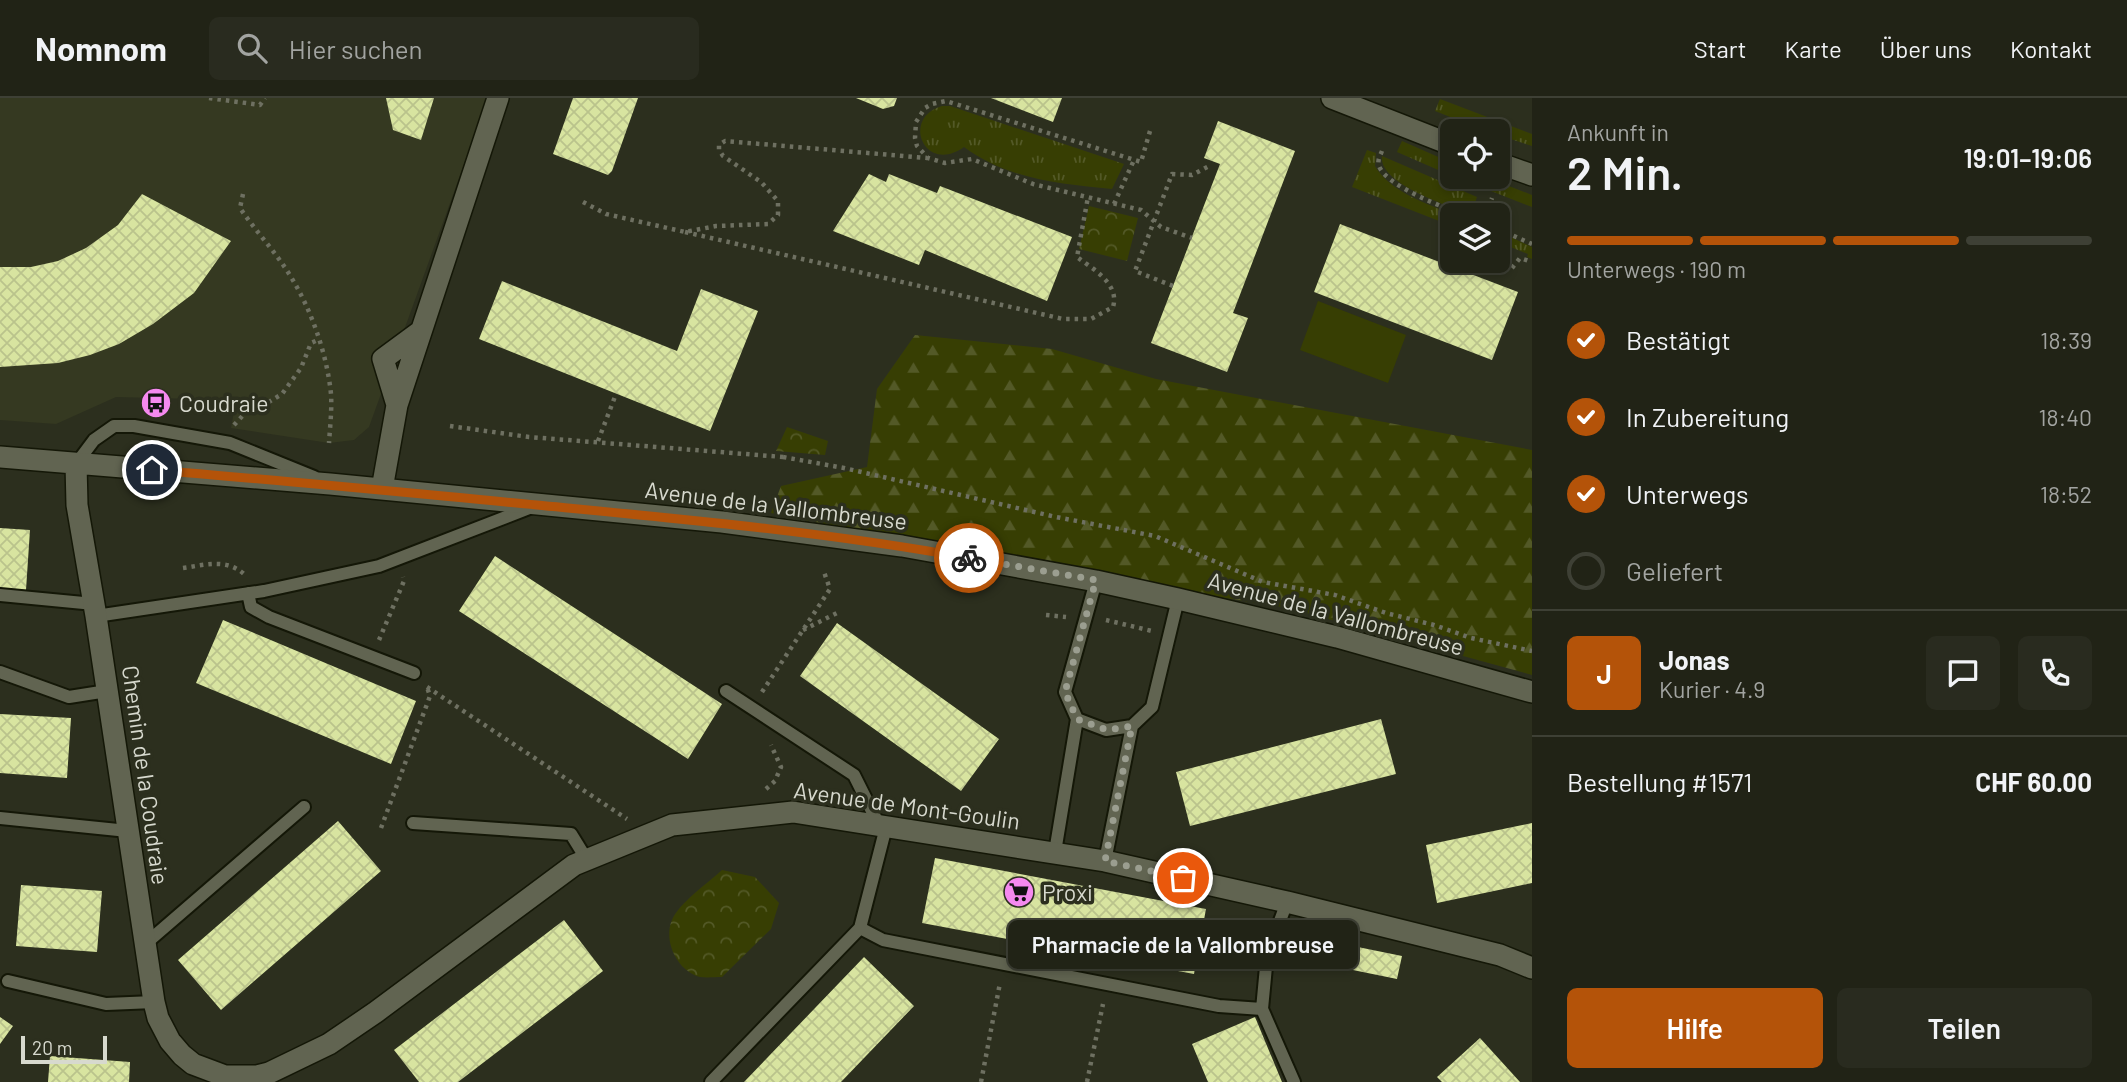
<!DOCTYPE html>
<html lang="de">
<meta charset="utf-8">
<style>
:root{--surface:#212316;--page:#292b1f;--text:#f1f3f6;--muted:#a2a4a1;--line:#3e4035;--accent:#b45309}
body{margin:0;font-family:Barlow,sans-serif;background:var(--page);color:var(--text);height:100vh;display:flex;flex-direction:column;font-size:26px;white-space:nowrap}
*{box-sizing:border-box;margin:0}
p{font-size:23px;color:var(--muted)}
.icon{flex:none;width:38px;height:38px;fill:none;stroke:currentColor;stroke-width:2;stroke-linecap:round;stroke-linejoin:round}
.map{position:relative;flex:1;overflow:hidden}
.details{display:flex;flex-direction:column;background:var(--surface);width:595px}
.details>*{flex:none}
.tools{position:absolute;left:1440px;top:21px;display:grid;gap:14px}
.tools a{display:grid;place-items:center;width:70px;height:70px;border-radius:10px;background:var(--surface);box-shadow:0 4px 10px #0003,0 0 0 2px var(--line);font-size:35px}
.scale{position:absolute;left:21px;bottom:18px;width:86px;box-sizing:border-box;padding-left:7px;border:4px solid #d7d9ce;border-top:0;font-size:19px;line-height:24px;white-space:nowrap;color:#d7d9ce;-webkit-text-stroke:5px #2c2f1e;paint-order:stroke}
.pin{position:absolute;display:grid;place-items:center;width:60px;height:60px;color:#fff;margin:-30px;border:4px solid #fff;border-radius:50%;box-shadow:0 2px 7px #0007}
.courier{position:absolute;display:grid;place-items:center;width:70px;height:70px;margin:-35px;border:5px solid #b45309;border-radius:50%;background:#fff;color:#222;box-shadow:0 2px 9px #0007}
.bubble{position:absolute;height:49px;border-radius:10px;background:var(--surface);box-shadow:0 4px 10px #0003,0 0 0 2px var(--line);font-size:23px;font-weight:600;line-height:49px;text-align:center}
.head em{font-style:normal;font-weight:600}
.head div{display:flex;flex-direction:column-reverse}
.head{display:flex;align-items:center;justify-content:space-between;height:119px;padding:0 35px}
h1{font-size:46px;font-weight:600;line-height:52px}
.bar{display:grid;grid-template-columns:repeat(4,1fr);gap:10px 7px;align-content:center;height:84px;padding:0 35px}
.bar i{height:9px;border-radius:5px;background:var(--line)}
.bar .on{background:var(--accent)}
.bar p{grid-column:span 4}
.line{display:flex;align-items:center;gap:18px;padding:0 35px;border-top:2px solid var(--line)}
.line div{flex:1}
.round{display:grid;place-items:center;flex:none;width:74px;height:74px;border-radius:10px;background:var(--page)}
ol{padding:0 35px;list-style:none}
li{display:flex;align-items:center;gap:21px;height:77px}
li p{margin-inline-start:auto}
li .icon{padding:7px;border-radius:50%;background:var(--accent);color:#fff;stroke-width:4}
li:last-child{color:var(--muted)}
li i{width:38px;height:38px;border:4px solid var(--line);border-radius:50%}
.primary-button{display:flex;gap:14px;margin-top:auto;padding:14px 35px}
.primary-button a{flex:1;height:80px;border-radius:10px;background:var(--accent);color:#fff;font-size:28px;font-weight:600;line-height:80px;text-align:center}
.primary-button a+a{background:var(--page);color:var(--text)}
header{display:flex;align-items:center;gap:42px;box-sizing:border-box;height:98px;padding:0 35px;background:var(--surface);border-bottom:2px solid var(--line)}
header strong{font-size:33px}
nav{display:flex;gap:38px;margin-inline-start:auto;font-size:24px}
.search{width:490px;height:63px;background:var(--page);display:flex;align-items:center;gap:18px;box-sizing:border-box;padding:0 24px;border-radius:10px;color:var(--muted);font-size:26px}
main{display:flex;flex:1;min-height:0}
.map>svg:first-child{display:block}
</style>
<header>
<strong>Nomnom</strong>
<div class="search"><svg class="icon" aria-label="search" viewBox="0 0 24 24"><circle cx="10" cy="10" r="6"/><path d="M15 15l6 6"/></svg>Hier suchen</div>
<nav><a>Start</a><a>Karte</a><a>Über uns</a><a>Kontakt</a></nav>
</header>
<main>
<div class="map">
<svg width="1532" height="984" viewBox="0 0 1532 984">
<defs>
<pattern id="grass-tufts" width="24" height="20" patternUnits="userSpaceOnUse" patternTransform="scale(1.75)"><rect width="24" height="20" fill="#373e03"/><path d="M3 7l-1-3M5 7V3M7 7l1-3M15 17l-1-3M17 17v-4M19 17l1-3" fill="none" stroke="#535927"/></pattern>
<pattern id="forest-firs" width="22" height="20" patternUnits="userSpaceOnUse" patternTransform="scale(1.75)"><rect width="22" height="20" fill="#373e03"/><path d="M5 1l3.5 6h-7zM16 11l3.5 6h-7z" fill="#535927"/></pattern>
<pattern id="park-crowns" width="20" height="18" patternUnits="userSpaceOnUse" patternTransform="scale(1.75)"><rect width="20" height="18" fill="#373e03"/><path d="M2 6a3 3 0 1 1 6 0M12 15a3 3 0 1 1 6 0" fill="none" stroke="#535927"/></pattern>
<pattern id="building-cross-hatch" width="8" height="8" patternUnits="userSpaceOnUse" patternTransform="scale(1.75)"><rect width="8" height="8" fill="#d8e4a0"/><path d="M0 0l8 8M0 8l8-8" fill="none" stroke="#bac38c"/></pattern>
</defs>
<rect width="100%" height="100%" fill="#2c2f1e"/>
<path fill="#353921" d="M0,0H488L369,329L354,342L329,345L231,330L236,302L116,299L56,326L0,322Z"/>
<path fill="url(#grass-tufts)" d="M1440,1L1532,36V48L1498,37V33H1486L1435,13Z
M942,8H950L1124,66L1112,91C1060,86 1007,81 964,49C925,77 900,20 942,8Z
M1402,43L1452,65V78L1397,54Z
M1367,52L1376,55L1375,68C1390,94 1428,106 1454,117H1452V128L1352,89Z
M1382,58L1477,99L1471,117C1450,108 1378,86 1382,58Z
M1455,79H1486L1532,97V109Z
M1498,133L1532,149V161L1527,159L1528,156L1498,144Z"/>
<path fill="url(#forest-firs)" d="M915,237L1052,251L1156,281L1532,352V577L1288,510L1040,470L771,415L781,388L867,369L877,291Z"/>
<path fill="url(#park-crowns)" d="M1089,108L1138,120L1127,163L1079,151Z
M787,329L828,343L825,357L776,353Z
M722,772L755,779L779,805L771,831L722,879C715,879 707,880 700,879C677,873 663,843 672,822C679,805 708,785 722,772Z"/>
<path fill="#373e03" d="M1318,203L1406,237L1388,285L1300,252Z"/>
<path fill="url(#building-cross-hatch)" d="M386,0H434L421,42L393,32Z
M573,0H638L612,73L608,77L553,56Z
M856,0H897L894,8L883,11Z
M991,0H1062L1053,24Z
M1218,23L1295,53L1233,215L1248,220L1227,274L1151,245L1220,66L1204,60Z
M869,76L886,84L889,76L937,95L940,88L1072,139L1047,203L925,152L919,167L833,133Z
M142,96L231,143L194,195L153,226L119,246L90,257L58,265L0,269V169H31L58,163L86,150L118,127Z
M1340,126L1518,194L1492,262L1314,194Z
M502,183L677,253L701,191L758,213L710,333L479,241Z
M0,430L30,432L26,492L0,490Z
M495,458L722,606L688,661L459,513Z
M223,522L416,603L391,666L196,585Z
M837,525L999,641L961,693L800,578Z
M0,616L71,620L67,680L0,675Z
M1381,621L1396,676L1190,728L1176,674Z
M338,723L381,773L221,912L178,862Z
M1532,725V785L1437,805L1426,747Z
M935,760L1206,811L1194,876L922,825Z
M21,787L102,793L97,854L16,848Z
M564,822L603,873L458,984H419L394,952Z
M1348,847L1402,858L1397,881L1343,870Z
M864,859L914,908L841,984H744Z
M0,919L13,928L0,946Z
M1255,919L1282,984H1208L1192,946Z
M1480,940L1520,984H1442L1437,979Z
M50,958L130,964L129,984H48Z"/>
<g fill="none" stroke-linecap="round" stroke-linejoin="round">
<g stroke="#141707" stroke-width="16">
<path id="service" d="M76,366L94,342L114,328H134L230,345L314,379
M1096,483L1065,594L1077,621L1106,632L1132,628L1152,609L1178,501
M248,495L251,509L269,519L414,575
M0,497L94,506
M96,518L264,493L379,468L532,409
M0,574L69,599L107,593
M726,593L854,677L880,729
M0,720L128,733
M413,725L571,736L587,762
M1055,754L1077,621
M1105,763L1132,628
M1287,804L1267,858L1262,911L1294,984
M860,830L883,842L1219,908L1262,911
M144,847L304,709
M8,883L106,906L154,904
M711,984L860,830L886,729"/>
</g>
<g stroke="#141707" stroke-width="24">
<path id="minor" d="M1332,0L1452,47
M1498,65L1532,77
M397,307L383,261L421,233
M0,359L330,386L722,424L902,448L1096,483L1178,501L1337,539L1532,594
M76,366L77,407L96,518L154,904L158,920L170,943L182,957L193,966L225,978H257L269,975L329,946L376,914L574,767L672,727L793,714L1105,763L1287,804L1500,857L1532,870
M382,391L397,307L498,0"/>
</g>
<path stroke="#6e7061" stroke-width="4.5" stroke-dasharray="3.5 5" stroke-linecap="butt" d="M209,0L260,7L265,0
M1150,33L1141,64L946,3L932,6L925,10L916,24L915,40L917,48L928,60L945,65L972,61L1033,86L1141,112L1161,129L1192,140
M1382,53C1380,58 1377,63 1379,68C1386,88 1445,110 1464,117
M243,96L240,110C256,134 276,154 291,179C312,213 327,257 331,296C332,312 330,329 329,345
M583,104L606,116L685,134L716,128L768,126L778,117V103L761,84L723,58L719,52V47L725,43L927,60
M1114,106L1134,62
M1485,117L1492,100
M1498,131L1532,146
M685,134L1063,221H1091L1113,209C1120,186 1093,171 1077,159L1088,99
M1512,170L1520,160L1532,164
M1173,188L1135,173L1172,76L1192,77L1211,67
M234,327L248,312L264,307L282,296L301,270L311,245L318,242
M450,328L529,339L783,359L785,354
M598,343L616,296
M783,359L844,370L1056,419L1155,438L1263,484L1335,497L1386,515L1434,527L1471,540L1532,553
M183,470C205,467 226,460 244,476
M1046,517L1066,519
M1106,522L1152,533
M803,532L837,515
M379,542L404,483L403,479
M427,589L627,721
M762,594L830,491L824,474
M766,691L775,683L781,669L771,647
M381,730L430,598L427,589
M981,984L1000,885
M1087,984L1103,906"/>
<use href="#service" stroke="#616451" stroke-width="12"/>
<use href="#minor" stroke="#616451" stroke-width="21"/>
</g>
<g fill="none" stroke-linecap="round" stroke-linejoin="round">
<path stroke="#9b9e90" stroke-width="7" stroke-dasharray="0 12.6" d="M969,460L1096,482L1065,594L1077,621L1107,632L1132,628L1105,763L1183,780"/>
<path stroke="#b45309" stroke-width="9" d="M152,372C281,382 409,395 537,407C682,421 826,434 969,460"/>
</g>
<defs>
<g id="bus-disc" transform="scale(1.575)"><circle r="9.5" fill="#f589ef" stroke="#2c2f1e"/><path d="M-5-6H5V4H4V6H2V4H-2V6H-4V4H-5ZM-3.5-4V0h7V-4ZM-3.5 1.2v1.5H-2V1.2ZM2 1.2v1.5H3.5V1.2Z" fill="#111"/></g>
<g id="supermarket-disc" transform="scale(1.575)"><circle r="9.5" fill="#f589ef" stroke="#2c2f1e"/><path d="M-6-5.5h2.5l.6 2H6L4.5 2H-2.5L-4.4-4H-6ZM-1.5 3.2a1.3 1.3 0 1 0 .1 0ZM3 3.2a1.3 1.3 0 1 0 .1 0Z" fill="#111"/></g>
</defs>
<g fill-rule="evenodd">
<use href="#bus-disc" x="156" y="305"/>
<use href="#supermarket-disc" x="1019" y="794"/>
</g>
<g text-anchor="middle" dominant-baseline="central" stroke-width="7" stroke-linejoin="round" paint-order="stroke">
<g font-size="23" fill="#d7d9ce" stroke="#2c2f1e" text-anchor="start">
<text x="179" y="305">Coudraie</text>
<text x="1042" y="794">Proxi</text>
</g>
<g font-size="23" fill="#d7d9ce" stroke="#2c2f1e">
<text transform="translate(776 407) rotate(7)">Avenue de la Vallombreuse</text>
<text transform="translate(1336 515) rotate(15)">Avenue de la Vallombreuse</text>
<text transform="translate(146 677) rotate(82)">Chemin de la Coudraie</text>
<text transform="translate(907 707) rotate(8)">Avenue de Mont-Goulin</text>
</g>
</g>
</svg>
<div class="tools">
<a><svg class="icon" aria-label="locate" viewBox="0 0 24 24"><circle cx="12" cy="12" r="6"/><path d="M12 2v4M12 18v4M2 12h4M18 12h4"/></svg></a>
<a><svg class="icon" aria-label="layers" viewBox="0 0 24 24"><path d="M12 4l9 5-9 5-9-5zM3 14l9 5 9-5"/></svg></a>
</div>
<div class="scale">20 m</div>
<div class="pin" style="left:1183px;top:780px;background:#ea580c"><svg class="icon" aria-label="bag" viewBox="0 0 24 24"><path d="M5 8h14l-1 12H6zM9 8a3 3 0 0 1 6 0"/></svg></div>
<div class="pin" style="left:152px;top:372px;background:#1f2937"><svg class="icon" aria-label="home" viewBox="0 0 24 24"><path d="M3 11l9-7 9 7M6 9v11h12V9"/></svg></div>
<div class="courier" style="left:969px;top:460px"><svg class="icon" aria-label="bike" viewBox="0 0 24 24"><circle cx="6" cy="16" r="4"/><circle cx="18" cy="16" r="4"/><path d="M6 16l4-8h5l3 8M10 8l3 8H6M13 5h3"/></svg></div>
<div class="bubble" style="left:1008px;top:822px;width:350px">Pharmacie de la Vallombreuse</div>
</div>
<section class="details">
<div class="head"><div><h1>2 Min.</h1><p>Ankunft in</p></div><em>19:01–19:06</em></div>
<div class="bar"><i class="on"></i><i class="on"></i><i class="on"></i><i></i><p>Unterwegs · 190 m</p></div>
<ol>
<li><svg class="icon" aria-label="check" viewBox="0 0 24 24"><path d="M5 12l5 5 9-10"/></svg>Bestätigt<p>18:39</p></li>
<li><svg class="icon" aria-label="check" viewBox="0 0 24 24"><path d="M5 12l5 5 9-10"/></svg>In Zubereitung<p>18:40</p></li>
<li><svg class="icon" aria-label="check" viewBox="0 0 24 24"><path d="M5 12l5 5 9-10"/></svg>Unterwegs<p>18:52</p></li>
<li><i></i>Geliefert</li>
</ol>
<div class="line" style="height:126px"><b class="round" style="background:var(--accent);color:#fff">J</b><div><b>Jonas</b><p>Kurier · 4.9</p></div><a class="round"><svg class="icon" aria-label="chat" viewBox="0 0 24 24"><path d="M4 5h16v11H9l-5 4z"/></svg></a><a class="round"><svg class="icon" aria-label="phone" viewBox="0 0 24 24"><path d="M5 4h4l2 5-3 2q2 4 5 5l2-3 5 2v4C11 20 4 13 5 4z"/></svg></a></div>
<div class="line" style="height:91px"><div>Bestellung #1571</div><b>CHF 60.00</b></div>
<div class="primary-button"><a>Hilfe</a><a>Teilen</a></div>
</section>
</main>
